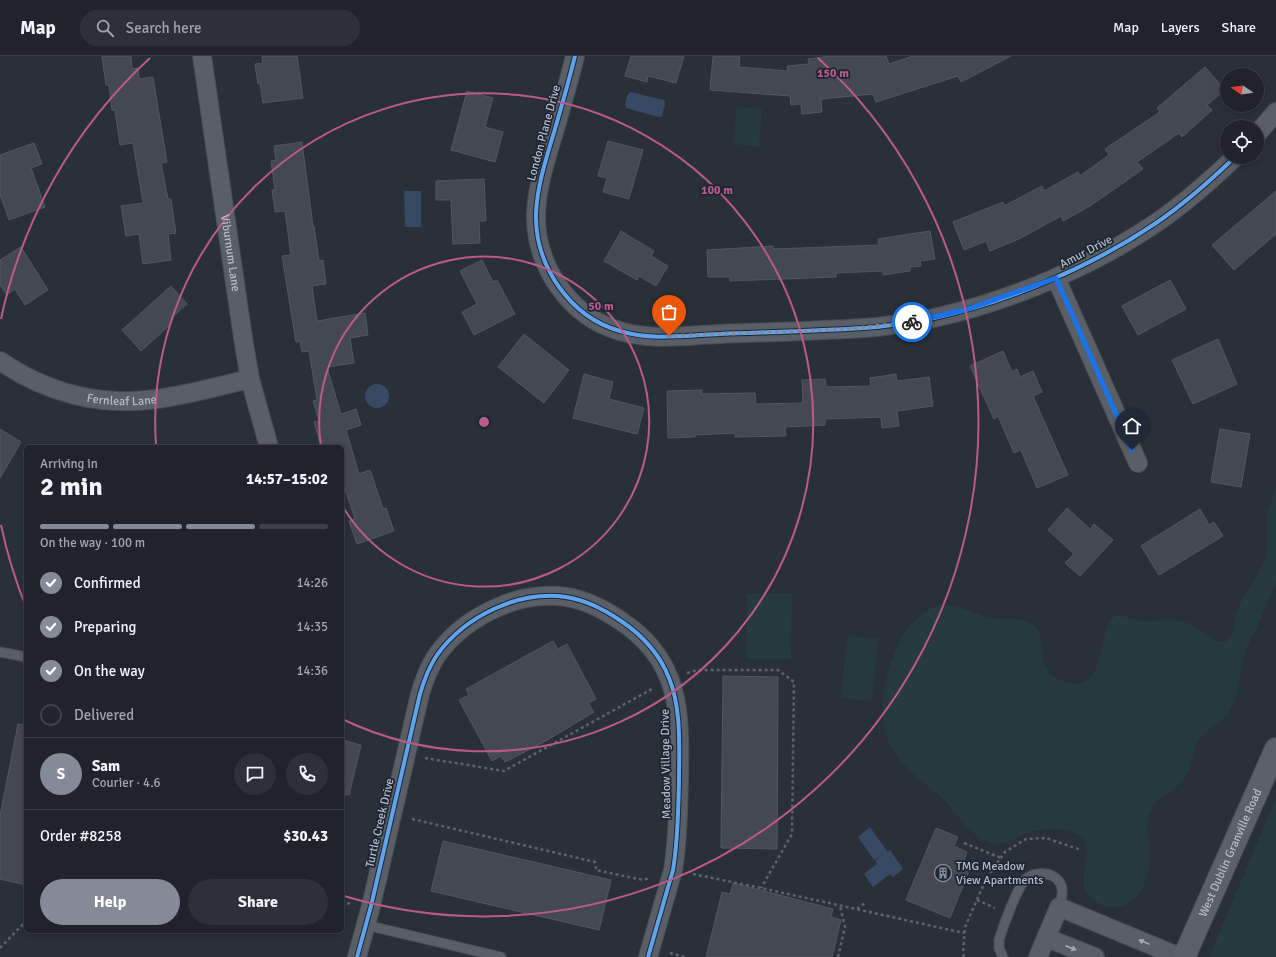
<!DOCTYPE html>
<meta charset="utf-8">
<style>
:root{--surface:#20242a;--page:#2d3036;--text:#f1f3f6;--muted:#a2a4a8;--line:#3d4147;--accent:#848b96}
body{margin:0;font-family:Signika,sans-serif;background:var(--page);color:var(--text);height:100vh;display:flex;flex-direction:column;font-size:15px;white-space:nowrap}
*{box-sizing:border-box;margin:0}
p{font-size:13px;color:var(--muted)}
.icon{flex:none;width:22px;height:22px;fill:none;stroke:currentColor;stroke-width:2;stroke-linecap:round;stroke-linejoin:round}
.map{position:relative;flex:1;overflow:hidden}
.drawer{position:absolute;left:24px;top:389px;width:320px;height:488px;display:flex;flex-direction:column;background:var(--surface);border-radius:6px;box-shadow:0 2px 6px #0003,0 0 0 1px var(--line)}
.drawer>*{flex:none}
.needle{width:26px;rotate:283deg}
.buttons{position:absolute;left:1220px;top:12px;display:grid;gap:8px}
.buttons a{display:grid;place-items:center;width:44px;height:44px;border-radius:50%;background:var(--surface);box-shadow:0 2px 6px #0003,0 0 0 1px var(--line);font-size:20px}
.pin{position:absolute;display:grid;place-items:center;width:34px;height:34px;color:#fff;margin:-41px -17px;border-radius:50% 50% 50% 0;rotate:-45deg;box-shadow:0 0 4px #0007}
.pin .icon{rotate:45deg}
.courier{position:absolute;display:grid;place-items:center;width:40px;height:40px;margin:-20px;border:3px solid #1a73e8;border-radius:50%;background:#fff;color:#222;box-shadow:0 1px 5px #0007}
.overview em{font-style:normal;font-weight:800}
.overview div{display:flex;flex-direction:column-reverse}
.overview{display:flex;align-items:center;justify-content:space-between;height:68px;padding:0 16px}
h1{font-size:26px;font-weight:800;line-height:30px}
.bar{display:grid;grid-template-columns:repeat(4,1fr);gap:6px 4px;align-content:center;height:48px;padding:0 16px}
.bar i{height:5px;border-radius:3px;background:var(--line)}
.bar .on{background:var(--accent)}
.bar p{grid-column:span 4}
.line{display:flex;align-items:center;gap:10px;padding:0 16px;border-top:1px solid var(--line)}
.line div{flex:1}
.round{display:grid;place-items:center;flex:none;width:42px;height:42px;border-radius:21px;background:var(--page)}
ol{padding:0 16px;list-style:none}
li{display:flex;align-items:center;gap:12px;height:44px}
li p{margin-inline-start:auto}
li .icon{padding:4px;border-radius:50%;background:var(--accent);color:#fff;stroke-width:4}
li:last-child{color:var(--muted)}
li i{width:22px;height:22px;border:2px solid var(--line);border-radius:50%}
.action{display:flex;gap:8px;margin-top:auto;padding:8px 16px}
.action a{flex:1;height:46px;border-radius:24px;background:var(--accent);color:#fff;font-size:16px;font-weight:800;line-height:46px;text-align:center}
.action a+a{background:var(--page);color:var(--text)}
header{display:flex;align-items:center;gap:24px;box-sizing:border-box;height:56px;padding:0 20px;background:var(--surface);border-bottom:1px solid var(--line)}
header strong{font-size:19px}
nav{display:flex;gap:22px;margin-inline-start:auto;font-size:14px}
.search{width:280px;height:36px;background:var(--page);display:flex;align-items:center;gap:10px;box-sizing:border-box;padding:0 14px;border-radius:22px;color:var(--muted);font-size:15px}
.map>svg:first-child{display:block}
</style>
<header>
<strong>Map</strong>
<div class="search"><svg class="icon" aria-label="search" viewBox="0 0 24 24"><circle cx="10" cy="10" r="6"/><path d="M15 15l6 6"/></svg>Search here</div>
<nav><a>Map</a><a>Layers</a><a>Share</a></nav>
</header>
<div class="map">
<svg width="1276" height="901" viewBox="0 0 1276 901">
<rect width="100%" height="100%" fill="#2a3038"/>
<path fill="#273a3e" d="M737,51L762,53L759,91L733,88Z
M1276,434C1276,456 1276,479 1276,502C1276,509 1276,519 1276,526C1274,532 1271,538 1268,543C1265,551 1263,559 1259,567C1254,578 1247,588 1244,600C1239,619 1240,643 1227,659C1219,669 1207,672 1199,683C1192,695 1193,712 1184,723C1175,735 1159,739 1152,752C1144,767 1149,779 1150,794C1150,815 1145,845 1121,850C1113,852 1105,851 1098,847C1065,830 1103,791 1076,778C1062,771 1042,772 1027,777C1016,781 1005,790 992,787C972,782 960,761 946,747C929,729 907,716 893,695C871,661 888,591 916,563C922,558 930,552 937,550C957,546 978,561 997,563C1011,564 1021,560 1033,569C1052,584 1030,613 1063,625C1068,626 1076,629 1081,627C1107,619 1097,572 1116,559C1126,560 1134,565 1144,565C1160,566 1175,561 1190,568C1202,573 1213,587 1226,586L1233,578L1236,557L1240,548L1264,507L1267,494V456Z
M792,537L791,603H746L747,538Z
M847,580L878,583L872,645L841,642Z
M1276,742V901H1209Z"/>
<path fill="#384963" d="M630,36L664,44L665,48L662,60L658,61L626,52C624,48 626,40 630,36Z
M404,135H421V171H405Z
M365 340a12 12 0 1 1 24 0a12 12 0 1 1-24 0Z
M870,771L887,795L886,797L890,794L903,813L893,821L890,818L873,831L864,818L877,808L875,805L881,800L874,804L858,781Z"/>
<path fill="#444950" stroke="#52575f" d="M102,0H131L132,13L138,12L139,23L153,21L167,106L161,107L168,143H171L176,177L168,178L171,204L143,208L139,178L126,180L121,150L143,147L133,87L120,89L115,54H112L109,29H106Z
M262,0H297L303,42L263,47L260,27L258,28L255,8L263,7Z
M631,0H684L676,27L648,20L647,26L625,20Z
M713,0H740L739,11L788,15L787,10L809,8L808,3L830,0H886L889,8L913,0H1011L961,26L958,20L876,46L873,38L821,43L822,56L802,58L801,48L791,49L790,40L710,34Z
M1205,11L1225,34L1207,49L1212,54L1182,81L1179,77L1137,106L1143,113L1090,150L1063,165L1061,160L1019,183L990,195L986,185L964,194L953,166L1003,146L1004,150L1042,130L1044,135L1078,116L1080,120L1109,99L1105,93L1160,56L1157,52Z
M467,35L493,42L485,71L503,76L495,106L451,94Z
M608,85L643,94L629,143L603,136L607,122L598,120Z
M302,86L313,170H314L319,205L323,204L326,228L312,230L317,265L365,257L368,279L350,282L354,307L327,311L341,358L356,353L361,369L346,374L359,418L370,414L383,453L386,452L394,475L357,488L349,465L355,463L342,424V391H321L314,366L319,365L313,345L317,344L309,295L302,296L300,285L296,286L282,200L291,199L285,155L275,156L272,134H275L271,105L276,104L274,90Z
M34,87L42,108L31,112L45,151L9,164L0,138V99Z
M484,123L486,165H479L480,187L453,188L451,144H436V125Z
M1276,135V178L1234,214L1212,189Z
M621,175L654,195L651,200L668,210L656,230L639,220L637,224L604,205Z
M930,175L935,203L920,205L921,210L910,211V215L883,219V215L836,217V221L730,225V221H708L707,194L773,190V193L879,189L878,183Z
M21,191L48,234L25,249L15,233L7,239L0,229V204Z
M482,204L493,226L497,224L515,258L474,279L462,256L477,248L460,215Z
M1170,224L1186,253L1138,279L1122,250Z
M171,230L187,248L169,264L172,267L141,295L122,274Z
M524,278L569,314L544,347L498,311Z
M1218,283L1237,328L1193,348L1172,304Z
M1003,295L1012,316L1017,313L1020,321L1033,315L1042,336L1033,340L1068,419L1037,432L1021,394L1014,397L998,360L994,363L970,310Z
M584,318L613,326L609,343L644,352L637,378L573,362Z
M896,318L897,325L929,321L933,350L897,355L899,370L882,372L881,361L825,363V369L785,371L786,380L735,381V377L695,379V381L668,382L667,335L702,334V338L755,337L756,348L803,347L802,324L825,323L826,331L871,330L870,322Z
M0,373L21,386L0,422Z
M1220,373L1250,378L1241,431L1211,426Z
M1067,452L1090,473L1094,468L1113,484L1080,520L1065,507L1074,498L1048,474Z
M1200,453L1209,469L1214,466L1223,480L1159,519L1141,490Z
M553,585L558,593L567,588L596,643L588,647L594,656L544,686L505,706L501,700L492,705L459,644L469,639L466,633Z
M723,620L778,621L777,793L721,792Z
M18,668L26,669V829L0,823V760Z
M342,684L361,689L349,739L342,738Z
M936,772L958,781L954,790L967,796L962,809L970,812L950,862L906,844Z
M443,785L611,824L599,874L431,835Z
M733,827L833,853L831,861L841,864L832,901H706L722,836L730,838Z"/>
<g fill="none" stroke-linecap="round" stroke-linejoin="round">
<g stroke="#484c53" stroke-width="11">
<path id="lane" d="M0,596L26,601
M366,869L501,901
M1003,901L999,892V884C1003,871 1016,834 1025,824C1035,813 1060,816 1062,833C1063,839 1061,845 1059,851"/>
</g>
<g stroke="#484c53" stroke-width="20">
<g id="street">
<path id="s1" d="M202,0L243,282L250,323L269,391"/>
<path d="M575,0C569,24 562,49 555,73C547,100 537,129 536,158C535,210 570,261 620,275C651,285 688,279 720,278C772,276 824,275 877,271C896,269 915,266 934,262C1010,245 1091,211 1156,167C1184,148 1210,125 1235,101"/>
<path d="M1257,78L1276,56"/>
<path d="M1056,222L1138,407"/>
<path id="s2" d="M0,305C46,337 101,351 157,343C188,339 219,330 250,323"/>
<path d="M1047,882L1095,901"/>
<path d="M357,901L371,850L420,638C424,624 429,611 437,599C465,560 519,534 566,541C586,544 605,554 621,565C642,579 660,599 669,622C682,654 679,693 679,727C678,756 678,785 673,814L648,901"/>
<path d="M1038,901L1059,851L1180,901"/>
</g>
</g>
<g stroke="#484c55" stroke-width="24">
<g id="primary">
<path id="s3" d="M1184,901L1276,693"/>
</g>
</g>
<path stroke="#5d636a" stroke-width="2.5" stroke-dasharray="3 3" stroke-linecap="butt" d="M687,617L698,614H778L794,626L792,778L761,832
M425,702L504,715L652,633
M412,763L595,806L596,814L643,824L650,822
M964,787L1001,802
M693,818L761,832L964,877
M977,844L995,852
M342,851L351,846
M857,853L866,846
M0,892L26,865
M670,897L685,901
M838,901L845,871L840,850
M964,901L963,897L965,871L987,821L1005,796L1026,783L1046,782L1081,794"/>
<use href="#lane" stroke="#5a5e66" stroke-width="9"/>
<use href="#street" stroke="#5a5e66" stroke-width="18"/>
<use href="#primary" stroke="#5c6168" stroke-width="22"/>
<g stroke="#1d2633" stroke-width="6">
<path id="cycleway" d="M575,0C569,24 562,49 555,73C547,100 537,129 536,158C535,210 570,261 620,275C651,285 688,279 720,278C772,276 824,275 877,271C896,269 915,266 934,262C1010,245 1091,211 1156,167C1184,148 1210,125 1235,101
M357,901L371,850L420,638C424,624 429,611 437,599C465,560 519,534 566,541C586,544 605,554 621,565C642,579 660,599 669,622C682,654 679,693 679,727C678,756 678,785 673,814L648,901"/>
</g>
<use href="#cycleway" stroke="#60a3ed" stroke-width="4"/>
</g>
<defs><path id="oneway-solid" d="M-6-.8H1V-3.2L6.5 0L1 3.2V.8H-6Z"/></defs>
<g fill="#a2a9b5">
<use href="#oneway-solid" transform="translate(1144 886) rotate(-157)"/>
<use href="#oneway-solid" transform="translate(1071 892) rotate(21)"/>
</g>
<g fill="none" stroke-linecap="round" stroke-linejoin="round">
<path stroke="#848b96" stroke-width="4" stroke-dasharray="0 7.2" d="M669,280L849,273L912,266"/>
<path stroke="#1a73e8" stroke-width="5" d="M912,266L968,253L1056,222L1132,394"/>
</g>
<g fill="none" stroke="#bc5a87" stroke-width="2">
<path d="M321 390A165 165 0 1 1 343 451"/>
<path d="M156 389A329 329 0 1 1 342 663"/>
<path d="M26 551A494 494 0 0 1 1 469M1 263A494 494 0 0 1 150 2M818 2A494 494 0 0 1 344 840"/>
</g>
<defs>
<g id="building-ring" transform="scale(0.9)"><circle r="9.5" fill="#1d2633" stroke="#848b96" stroke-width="1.5"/><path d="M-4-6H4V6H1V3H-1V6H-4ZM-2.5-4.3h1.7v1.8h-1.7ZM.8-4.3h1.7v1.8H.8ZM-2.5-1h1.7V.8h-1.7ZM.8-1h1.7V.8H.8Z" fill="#848b96"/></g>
</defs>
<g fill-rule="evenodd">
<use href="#building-ring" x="943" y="817"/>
</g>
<g text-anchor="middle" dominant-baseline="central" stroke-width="3.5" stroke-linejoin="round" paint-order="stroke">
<g font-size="12" fill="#b4bcc9" stroke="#1d2633">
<text transform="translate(544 77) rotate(-75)">London Plane Drive</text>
<text transform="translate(1086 196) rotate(-28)">Amur Drive</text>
<text stroke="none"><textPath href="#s1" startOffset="199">Viburnum Lane</textPath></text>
<text stroke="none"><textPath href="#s2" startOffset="130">Fernleaf Lane</textPath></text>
<text transform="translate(666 708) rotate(-91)">Meadow Village Drive</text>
<text transform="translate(380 767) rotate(-77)">Turtle Creek Drive</text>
<text stroke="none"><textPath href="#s3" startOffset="114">West Dublin Granville Road</textPath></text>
</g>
<g font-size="12" fill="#b4bcc9" stroke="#1d2633" text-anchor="start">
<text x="956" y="810">TMG Meadow<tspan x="956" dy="14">View Apartments</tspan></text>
</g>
</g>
<circle cx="484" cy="366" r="6" fill="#bc5a87" stroke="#1d2633" stroke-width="2"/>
<g font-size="12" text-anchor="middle" font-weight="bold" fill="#bc5a87" stroke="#1d2633" stroke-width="3.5" stroke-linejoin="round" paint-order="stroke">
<text x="833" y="21">150 m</text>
<text x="717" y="138">100 m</text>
<text x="601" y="254">50 m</text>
</g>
</svg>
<div class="buttons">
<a><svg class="needle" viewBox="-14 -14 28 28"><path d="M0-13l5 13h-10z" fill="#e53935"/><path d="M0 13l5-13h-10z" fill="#a2a4a8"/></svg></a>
<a><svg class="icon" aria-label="locate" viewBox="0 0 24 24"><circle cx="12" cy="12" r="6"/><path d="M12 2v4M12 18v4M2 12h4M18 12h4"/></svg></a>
</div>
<div class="pin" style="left:669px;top:280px;background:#ea580c"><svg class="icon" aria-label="bag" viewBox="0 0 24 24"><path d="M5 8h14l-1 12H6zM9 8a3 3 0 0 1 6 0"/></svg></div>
<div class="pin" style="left:1132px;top:394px;background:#1f2937"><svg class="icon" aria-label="home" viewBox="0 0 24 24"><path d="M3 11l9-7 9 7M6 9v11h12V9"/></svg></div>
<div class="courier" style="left:912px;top:266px"><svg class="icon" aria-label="bike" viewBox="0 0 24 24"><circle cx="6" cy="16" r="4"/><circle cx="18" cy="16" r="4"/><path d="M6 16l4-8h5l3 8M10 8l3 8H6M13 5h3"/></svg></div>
<section class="drawer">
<div class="overview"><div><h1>2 min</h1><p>Arriving in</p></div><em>14:57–15:02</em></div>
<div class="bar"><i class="on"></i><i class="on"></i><i class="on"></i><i></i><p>On the way · 100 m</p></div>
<ol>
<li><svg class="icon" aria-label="check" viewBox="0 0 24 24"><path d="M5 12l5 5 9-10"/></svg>Confirmed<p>14:26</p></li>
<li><svg class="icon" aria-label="check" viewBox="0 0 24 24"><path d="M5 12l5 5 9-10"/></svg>Preparing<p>14:35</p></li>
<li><svg class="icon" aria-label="check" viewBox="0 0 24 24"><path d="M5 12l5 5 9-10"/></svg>On the way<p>14:36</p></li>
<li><i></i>Delivered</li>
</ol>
<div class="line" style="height:72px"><b class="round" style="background:var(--accent);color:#fff">S</b><div><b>Sam</b><p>Courier · 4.6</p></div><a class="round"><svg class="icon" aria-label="chat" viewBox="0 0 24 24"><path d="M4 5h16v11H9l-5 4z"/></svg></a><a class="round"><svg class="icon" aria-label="phone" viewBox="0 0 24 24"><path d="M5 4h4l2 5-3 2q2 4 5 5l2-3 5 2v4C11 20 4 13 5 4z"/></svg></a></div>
<div class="line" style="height:52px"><div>Order #8258</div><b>$30.43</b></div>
<div class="action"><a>Help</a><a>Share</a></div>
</section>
</div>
